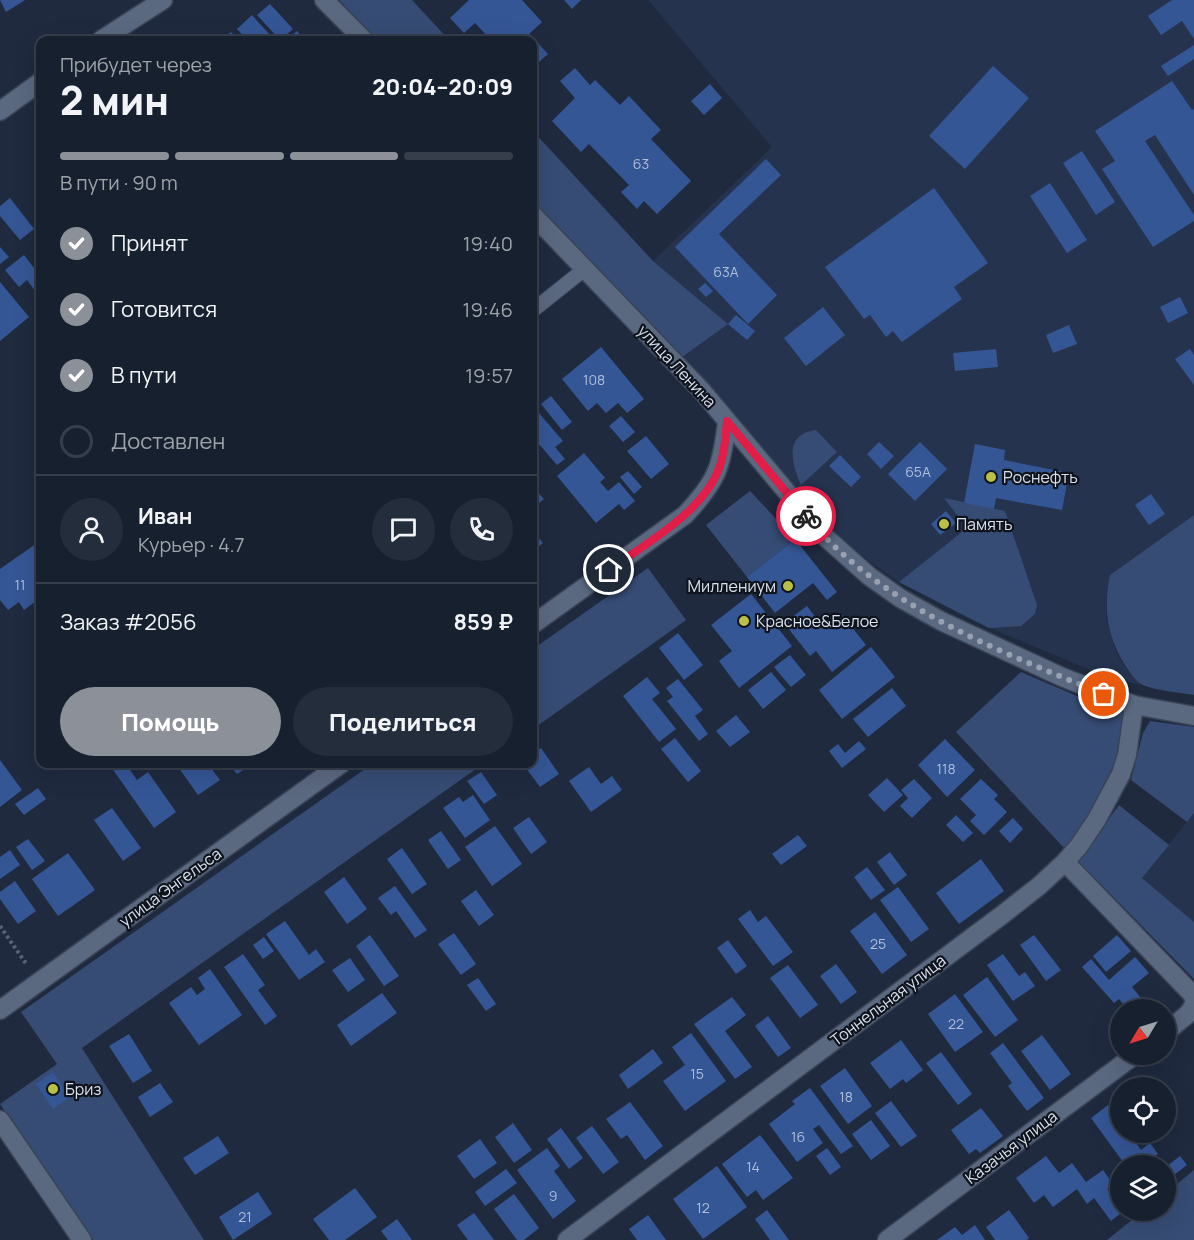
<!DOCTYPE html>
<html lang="ru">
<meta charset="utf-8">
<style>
:root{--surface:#17202f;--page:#242d3b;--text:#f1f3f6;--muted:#9ea3aa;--line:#363e4b;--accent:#8c9099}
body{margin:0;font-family:Manrope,sans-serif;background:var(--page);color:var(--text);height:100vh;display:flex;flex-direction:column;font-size:22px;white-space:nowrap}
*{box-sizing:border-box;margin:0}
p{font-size:20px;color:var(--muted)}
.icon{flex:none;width:33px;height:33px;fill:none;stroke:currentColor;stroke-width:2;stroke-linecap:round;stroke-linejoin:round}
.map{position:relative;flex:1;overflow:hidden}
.panel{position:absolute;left:36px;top:36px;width:501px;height:732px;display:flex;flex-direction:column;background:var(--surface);border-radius:12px;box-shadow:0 6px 24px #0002,0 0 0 2px var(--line)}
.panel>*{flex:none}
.needle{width:39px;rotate:232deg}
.fabs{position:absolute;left:1110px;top:999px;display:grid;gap:12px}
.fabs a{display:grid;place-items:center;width:66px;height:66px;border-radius:50%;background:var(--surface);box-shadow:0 6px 24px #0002,0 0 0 2px var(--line);font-size:30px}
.pin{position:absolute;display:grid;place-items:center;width:51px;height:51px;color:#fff;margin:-26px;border:3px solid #fff;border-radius:50%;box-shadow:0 2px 6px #0007}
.courier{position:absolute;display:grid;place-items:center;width:60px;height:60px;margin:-30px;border:4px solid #e11d48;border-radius:50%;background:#fff;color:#222;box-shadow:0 2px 8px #0007}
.summary em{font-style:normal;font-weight:800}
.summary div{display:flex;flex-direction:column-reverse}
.summary{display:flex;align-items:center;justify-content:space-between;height:102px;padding:0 24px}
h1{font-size:39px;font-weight:800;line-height:45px}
.bar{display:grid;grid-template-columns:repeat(4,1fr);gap:9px 6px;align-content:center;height:72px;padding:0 24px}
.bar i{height:8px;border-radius:4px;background:var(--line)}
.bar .current{background:var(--accent)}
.bar p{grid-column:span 4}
.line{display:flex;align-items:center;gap:15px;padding:0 24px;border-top:2px solid var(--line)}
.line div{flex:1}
.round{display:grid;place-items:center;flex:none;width:63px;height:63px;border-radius:32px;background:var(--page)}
ol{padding:0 24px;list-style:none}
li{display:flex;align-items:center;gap:18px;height:66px}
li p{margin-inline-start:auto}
li .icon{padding:6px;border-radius:50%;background:var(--accent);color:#fff;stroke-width:4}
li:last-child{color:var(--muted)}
li i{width:33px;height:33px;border:3px solid var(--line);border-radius:50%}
.primary-button{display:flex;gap:12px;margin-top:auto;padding:12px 24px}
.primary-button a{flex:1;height:69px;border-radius:36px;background:var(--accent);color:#fff;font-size:24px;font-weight:800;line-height:69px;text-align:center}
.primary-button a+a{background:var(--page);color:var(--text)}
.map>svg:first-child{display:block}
</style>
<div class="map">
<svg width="1194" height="1240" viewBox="0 0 1194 1240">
<rect width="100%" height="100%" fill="#1f2a3f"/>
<path fill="#25334e" d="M648,0H1194V515L1110,575L1106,602L1107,619L1116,652L1129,672L1143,685L1120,681L1090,670L969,619L899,582L869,561L834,532L815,512L681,358L728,324L653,261L772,147Z
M1194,813V922L1142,878Z"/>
<path fill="#364c74" d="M339,0H412L449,40H378Z
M532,130L653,261L728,324L681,358L533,203Z
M816,430L837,452L801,485C792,465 783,434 816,430Z
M750,491L795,539L747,577L706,525Z
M944,498L1005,511L1037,605L1035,614L1021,626L989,628L899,582L967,528Z
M1194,515V695C1182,693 1153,690 1143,685C1136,682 1129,671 1125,665C1107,636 1103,608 1110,575Z
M648,568L686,620L533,729V649Z
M1021,672L1091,702L1124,713L1117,759L1087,818L1065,849L956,732Z
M1150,721L1194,727V813L1187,822L1131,780L1143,733Z
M372,764H483L82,1048L204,1240H93L0,1104L57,1064L21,1012Z
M1119,805L1169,845L1142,878L1194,922V979L1078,861Z
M1194,1170V1240H1107L1143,1211L1166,1210V1193Z"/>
<path fill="#355695" d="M0,0H25L6,12Z
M469,0H522L542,22L529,34L548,54L532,68V40H491L475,23L464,33L450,18Z
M564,0H581L572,9Z
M1172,0H1194V39L1182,21L1161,35L1148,16Z
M270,4L293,29L280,40L257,15Z
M252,15L259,23L275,40H247L237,29Z
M297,31L305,40H286Z
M231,32L239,40H221Z
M1194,45V59L1168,76L1161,66Z
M993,66L1029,98L965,169L929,136Z
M575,68L590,85L595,80L620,105L629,96L661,130L651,139L691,181L657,214L644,201L637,209L621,192L629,185L589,144L581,152L552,121L575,98L560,81Z
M1172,81L1192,110L1194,109V195L1155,135L1145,141L1194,215V221L1153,247L1102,169L1115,161L1095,131Z
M710,84L722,98L704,115L691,101Z
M1082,151L1115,202L1096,215L1063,163Z
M766,159L781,175L719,234L777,295L748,324L675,247Z
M1050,183L1087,240L1067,253L1030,196Z
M934,188L988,263L954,287L962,299L902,342L893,331L886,337L870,315L864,319L825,267Z
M10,198L34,229L20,240L0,216V206Z
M0,247L9,257L0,264Z
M24,255L40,276V288L36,292L27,280L19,287L5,270Z
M0,282L29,317L0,341Z
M705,283L713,291L706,297L698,289Z
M1180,297L1188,313L1168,323L1160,307Z
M823,307L845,335L806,366L784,338Z
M736,315L755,331L747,340L728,324Z
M1069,325L1077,344L1053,353L1046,335Z
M601,347L644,399L627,413L618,403L606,413L597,403L588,411L562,379Z
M996,349L998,367L955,371L953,353Z
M1190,349L1194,355V385L1175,359Z
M551,396L572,422L562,430L541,404Z
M532,405L563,441L555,447L565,459L557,465L532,436Z
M621,416L635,432L623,442L609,426Z
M646,436L669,464L651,479L627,451Z
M879,442L894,456L881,469L867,454Z
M920,442L947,469L915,501L888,474Z
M975,444L1005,450L1004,460L1069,473L1062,510L996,498L994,509L964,503Z
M584,453L605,478L600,482L608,491L619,482L635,501L624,510L619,504L596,523L557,476Z
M840,455L861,477L851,487L829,466Z
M628,471L642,487L634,494L620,477Z
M532,486L544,499L532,509Z
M1151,494L1165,514L1149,525L1135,505Z
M946,511L956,523L940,535L931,524Z
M532,523L537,529L533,532L543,543L532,552Z
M795,539L837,592L827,600L813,583L775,613L747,577Z
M40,541V598L24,610L19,602L8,610L0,600V569Z
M751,594L792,646L739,688L719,661L732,651L711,625Z
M807,606L822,626L840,612L866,645L832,672L816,651L810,656L784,623Z
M678,633L703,665L684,680L659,648Z
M871,647L895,677L842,719L819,690Z
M790,655L806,675L791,687L774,667Z
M771,672L786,690L763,709L748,690Z
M647,677L660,693L652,699L676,729L659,742L623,696Z
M678,679L703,710L695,716L708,734L699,741L667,701L673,697L666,688Z
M892,688L906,706L868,737L853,719Z
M736,715L750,732L730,747L716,731Z
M675,738L701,771L688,782L661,749Z
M945,739L975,770L947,797L918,765Z
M859,741L866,749L842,768L829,751L838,744L845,753Z
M541,748L559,774L540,787L523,764H532V753Z
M0,760L22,790L0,807Z
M109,764H126L137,780L148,772L176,812L154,828Z
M176,764H208L220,780L198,795Z
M229,764H252L237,774Z
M589,767L601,784L612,776L622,790L591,812L569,781Z
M481,772L497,795L484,804L467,781Z
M887,778L903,795L884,812L868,795Z
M914,779L932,798L912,818L900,806L908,798L901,790Z
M981,779L998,795L994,799L1007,812L984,835L970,821L976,815L960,799Z
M38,788L46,799L24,815L15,804Z
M473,795L490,820L465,838L443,808L459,797L463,802Z
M112,808L141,848L123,861L94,820Z
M956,815L973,833L963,842L946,825Z
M529,817L547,842L531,854L513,828Z
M1013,818L1023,829L1010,843L999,831Z
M495,826L522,864L492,886L465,847Z
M441,831L461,860L448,869L428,840Z
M798,835L807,846L781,865L772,854Z
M28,839L45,861L32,870L16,847Z
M402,848L427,884L412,894L387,859Z
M10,850L20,865L0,879V857Z
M890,852L907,875L894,885L877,862Z
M68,853L95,890L58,916L32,879Z
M981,859L1004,891L959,924L936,893Z
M867,867L885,890L871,900L854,877Z
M344,877L367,909L347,924L324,892Z
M15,881L36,911L18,924L0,899V892Z
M395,886L427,930L415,938L396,911L391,915L378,898Z
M898,887L929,929L911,942L880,900Z
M476,890L494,915L479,926L461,901Z
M750,910L758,922L766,916L793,952L773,966L738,919Z
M875,912L907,955L882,974L850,931Z
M285,921L309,955L316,949L325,962L299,980L266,934Z
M454,933L476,964L461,975L438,944Z
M370,935L399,976L384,986L356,946Z
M1034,935L1061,970L1046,981L1020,945Z
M1117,935L1131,951L1106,972L1093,956Z
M264,937L274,951L263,959L253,945Z
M728,940L747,966L736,974L717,948Z
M243,954L265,985L258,990L277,1016L265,1025L224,967Z
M1003,954L1019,976L1025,972L1035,986L1013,1001L987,965Z
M1135,957L1149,973L1132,987L1151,1010H1128L1119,999L1114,1003L1082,967L1091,959L1109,980Z
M350,958L365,980L348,992L332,970Z
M836,964L857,992L841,1004L820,976Z
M788,965L818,1005L800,1018L770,978Z
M210,969L242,1015L199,1045L169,1003L191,987L197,995L205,989L198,978Z
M987,977L1018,1020L995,1037L963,995Z
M478,978L496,1004L486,1011L467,985Z
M382,993L397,1013L351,1046L337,1025Z
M955,994L983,1032L955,1052L928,1014Z
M732,997L746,1015L725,1031L752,1067L735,1079L694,1024Z
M768,1016L791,1048L778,1057L755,1026Z
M691,1033L726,1081L685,1111L663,1081L685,1065L672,1047Z
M129,1034L152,1071L133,1083L109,1046Z
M1042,1035L1071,1074L1050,1090L1021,1051Z
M901,1040L923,1070L906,1083L903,1079L890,1089L870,1063Z
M1003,1043L1044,1098L1027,1111L1008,1086L1012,1083L990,1053Z
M653,1049L663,1063L628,1089L619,1075Z
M941,1052L972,1094L958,1105L926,1063Z
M845,1068L872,1106L848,1124L820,1086Z
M53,1072L70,1097L53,1109L36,1084Z
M160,1083L173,1102L150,1117L138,1097Z
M810,1088L853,1146L841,1154L819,1125L813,1129L823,1143L797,1162L769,1124L795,1104L792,1101Z
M891,1101L917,1136L901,1147L875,1113Z
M630,1102L663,1146L645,1160L627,1135L621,1139L606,1119Z
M1108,1105L1118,1119L1120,1116V1132H1128L1141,1150L1150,1143L1158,1154L1142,1166H1126L1091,1118Z
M981,1108L1003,1136L980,1153L976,1149L969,1154L951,1130Z
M871,1120L890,1146L871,1160L852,1134Z
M513,1123L532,1150L514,1163L495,1137Z
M592,1126L619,1162L603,1174L576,1138Z
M561,1128L583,1158L569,1169L547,1139Z
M760,1135L793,1178L763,1200L756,1190L747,1197L722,1164Z
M218,1136L229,1153L195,1175L183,1158Z
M480,1139L497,1163L474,1179L457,1156Z
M547,1148L560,1166L554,1171L576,1201L553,1219L517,1170Z
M827,1148L841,1167L830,1175L816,1156Z
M1046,1156L1059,1173L1072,1163L1086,1182L1103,1170L1113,1184L1107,1189L1120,1207V1210H1125L1111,1221L1094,1198L1087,1204L1077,1189L1053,1207L1044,1195L1034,1203L1016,1178Z
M1180,1156L1187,1165L1166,1181V1167Z
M717,1166L747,1207L703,1239L673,1199Z
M506,1169L517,1183L485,1206L475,1192Z
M355,1188L377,1217L345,1240H329L313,1219Z
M258,1192L272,1214L233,1240L219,1217Z
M514,1194L539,1228L524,1240H517L494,1209Z
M767,1210L789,1240H770L755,1219Z
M1009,1210L1029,1238L1027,1240H995L986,1227Z
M474,1213L494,1240H468L457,1225Z
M648,1215L666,1240H637L629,1229Z
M397,1219L412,1240H388L381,1231Z
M975,1225L985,1240H937L955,1227L962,1235Z"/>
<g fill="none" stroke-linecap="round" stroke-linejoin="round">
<g stroke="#3a4456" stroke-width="16">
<path id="lane" d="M532,311L586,268"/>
</g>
<g stroke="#3a4456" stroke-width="21">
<path id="street" d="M101,40L163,0
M0,111L40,82
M1065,862L1192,994L1194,999
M1166,1032L1188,1014L1194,1005
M0,1120L82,1240
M567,1240L1002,915L1039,886L1065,862L1079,846L1097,819L1121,774L1127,755L1134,705
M887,1240L1136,1054"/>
</g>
<g stroke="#3a4456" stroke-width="21">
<path id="secondary" d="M324,0L364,40
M532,214L702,391L823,535L869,576L900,598L941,621L1062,677L1134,705L1194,716
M532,625L685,515C717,481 722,467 727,421
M0,1010L341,764"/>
</g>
<path stroke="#596376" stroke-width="4" stroke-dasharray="3 3" stroke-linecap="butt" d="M0,926L27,965"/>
<use href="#lane" stroke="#5a6880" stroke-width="14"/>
<use href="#street" stroke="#5a6880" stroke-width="18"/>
<use href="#secondary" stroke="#5a6880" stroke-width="18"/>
</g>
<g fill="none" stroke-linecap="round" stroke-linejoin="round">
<path stroke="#98a1b1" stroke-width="6" stroke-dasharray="0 10.8" d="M806,516C882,607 998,651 1104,694"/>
<path stroke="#e11d48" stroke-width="8" d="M609,570C646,543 708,510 721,462C725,449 726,434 727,421L806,516"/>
</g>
<g fill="#bac045" stroke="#0e131c" stroke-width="2">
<circle cx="991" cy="477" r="6"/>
<circle cx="944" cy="524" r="6"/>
<circle cx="788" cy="586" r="6"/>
<circle cx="744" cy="621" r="6"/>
<circle cx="53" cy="1089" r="6"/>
</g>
<g text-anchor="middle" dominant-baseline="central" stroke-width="4.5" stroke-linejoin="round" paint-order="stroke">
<g font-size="14" fill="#b0bed8">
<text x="641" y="163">63</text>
<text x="726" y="271">63А</text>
<text x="594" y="379">108</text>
<text x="918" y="471">65А</text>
<text x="20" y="584">11</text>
<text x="946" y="768">118</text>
<text x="878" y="943">25</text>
<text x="956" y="1023">22</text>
<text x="697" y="1073">15</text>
<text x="846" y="1096">18</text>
<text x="798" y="1136">16</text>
<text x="753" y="1166">14</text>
<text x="553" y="1195">9</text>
<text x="703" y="1207">12</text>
<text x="245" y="1216">21</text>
</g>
<g font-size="16" fill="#d9e1ef" stroke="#0e131c">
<text transform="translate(677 366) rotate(47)">улица Ленина</text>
<text transform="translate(170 887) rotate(-36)">улица Энгельса</text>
<text transform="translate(888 1000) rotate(-37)">Тоннельная улица</text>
<text transform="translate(1011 1147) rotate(-37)">Казачья улица</text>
</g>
<g font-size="16" fill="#d9e1ef" stroke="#0e131c" text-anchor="start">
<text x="1003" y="477">Роснефть</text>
<text x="956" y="524">Память</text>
<text x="776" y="586" text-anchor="end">Миллениум</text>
<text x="756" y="621">Красное&amp;Белое</text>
<text x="65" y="1089">Бриз</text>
</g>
</g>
</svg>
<div class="fabs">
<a><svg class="needle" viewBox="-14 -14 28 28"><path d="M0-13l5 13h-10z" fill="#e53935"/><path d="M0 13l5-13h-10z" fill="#9ea3aa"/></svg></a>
<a><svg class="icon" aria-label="locate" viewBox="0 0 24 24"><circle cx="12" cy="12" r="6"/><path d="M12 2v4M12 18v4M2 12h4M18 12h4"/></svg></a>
<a><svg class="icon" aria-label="layers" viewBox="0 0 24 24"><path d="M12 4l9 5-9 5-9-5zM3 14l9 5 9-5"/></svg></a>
</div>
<div class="pin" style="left:1104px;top:694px;background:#ea580c"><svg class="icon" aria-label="bag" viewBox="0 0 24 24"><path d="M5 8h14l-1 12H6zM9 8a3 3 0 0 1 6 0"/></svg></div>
<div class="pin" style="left:609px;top:570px;background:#1f2937"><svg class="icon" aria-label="home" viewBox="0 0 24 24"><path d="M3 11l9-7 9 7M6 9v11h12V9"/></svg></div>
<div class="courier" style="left:806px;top:516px"><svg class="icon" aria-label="bike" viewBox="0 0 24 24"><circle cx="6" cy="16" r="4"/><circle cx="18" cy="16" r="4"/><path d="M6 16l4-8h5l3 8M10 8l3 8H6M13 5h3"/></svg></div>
<section class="panel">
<div class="summary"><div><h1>2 мин</h1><p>Прибудет через</p></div><em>20:04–20:09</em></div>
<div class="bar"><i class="current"></i><i class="current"></i><i class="current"></i><i></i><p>В пути · 90 m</p></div>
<ol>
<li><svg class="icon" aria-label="check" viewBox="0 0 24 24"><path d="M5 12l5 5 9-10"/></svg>Принят<p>19:40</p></li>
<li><svg class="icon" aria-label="check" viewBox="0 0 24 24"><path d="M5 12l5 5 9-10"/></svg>Готовится<p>19:46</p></li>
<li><svg class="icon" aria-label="check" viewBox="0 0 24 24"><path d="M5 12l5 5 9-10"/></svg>В пути<p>19:57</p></li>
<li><i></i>Доставлен</li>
</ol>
<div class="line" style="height:108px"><a class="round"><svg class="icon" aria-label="person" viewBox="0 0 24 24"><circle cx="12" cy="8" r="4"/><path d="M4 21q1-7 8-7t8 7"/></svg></a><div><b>Иван</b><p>Курьер · 4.7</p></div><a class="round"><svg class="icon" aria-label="chat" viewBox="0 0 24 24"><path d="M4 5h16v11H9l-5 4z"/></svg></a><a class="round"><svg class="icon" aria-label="phone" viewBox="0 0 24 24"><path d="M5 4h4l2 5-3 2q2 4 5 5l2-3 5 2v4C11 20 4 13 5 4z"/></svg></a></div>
<div class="line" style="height:78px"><div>Заказ #2056</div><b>859 ₽</b></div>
<div class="primary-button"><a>Помощь</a><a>Поделиться</a></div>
</section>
</div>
